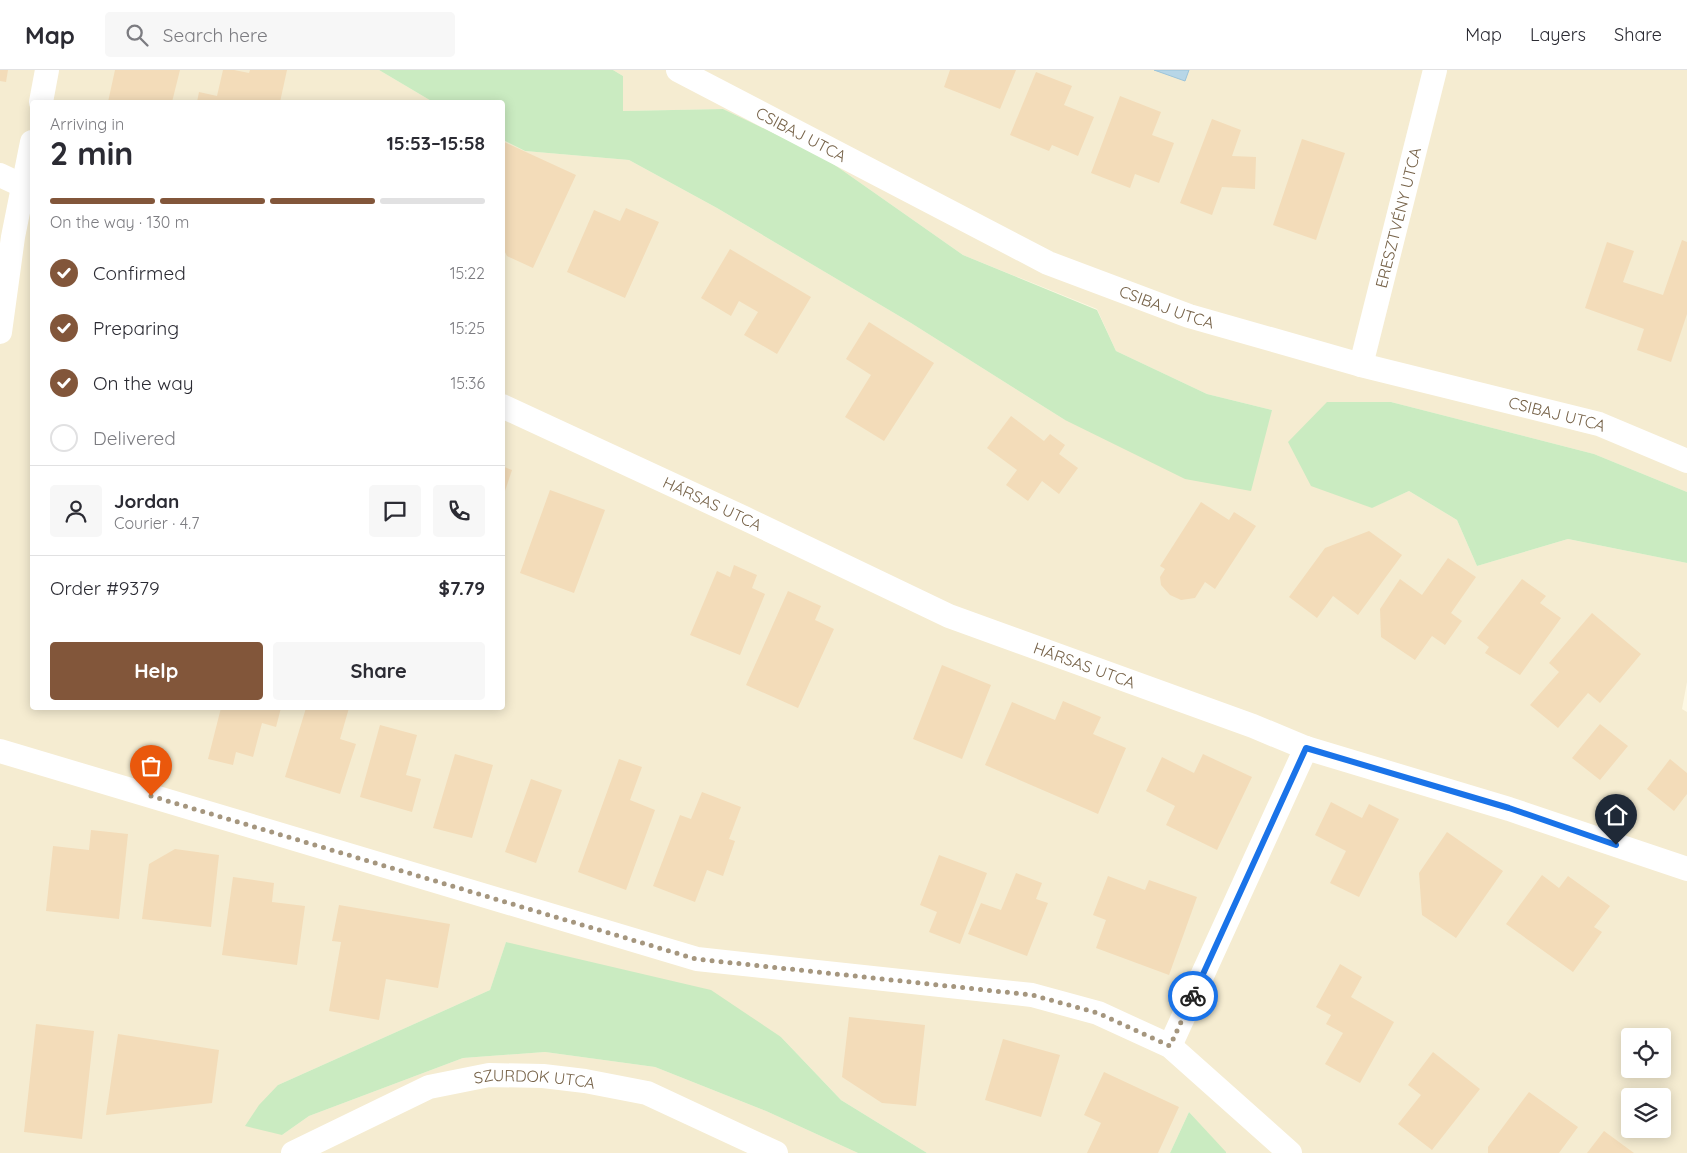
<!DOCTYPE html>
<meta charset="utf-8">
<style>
:root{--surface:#fff;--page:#f7f7f7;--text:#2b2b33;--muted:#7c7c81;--line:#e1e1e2;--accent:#82563a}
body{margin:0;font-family:Quicksand,sans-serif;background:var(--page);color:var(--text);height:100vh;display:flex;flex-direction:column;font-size:19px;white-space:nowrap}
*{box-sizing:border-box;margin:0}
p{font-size:16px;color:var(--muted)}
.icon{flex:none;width:28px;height:28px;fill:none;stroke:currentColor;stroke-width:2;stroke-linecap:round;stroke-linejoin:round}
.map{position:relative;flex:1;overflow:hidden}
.side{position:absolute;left:30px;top:30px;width:475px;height:610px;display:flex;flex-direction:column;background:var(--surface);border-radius:5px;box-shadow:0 2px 12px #0003}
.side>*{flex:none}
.fabs{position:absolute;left:1621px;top:958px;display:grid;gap:10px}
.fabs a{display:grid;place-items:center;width:50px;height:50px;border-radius:5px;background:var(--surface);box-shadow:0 2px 12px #0003;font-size:25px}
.pin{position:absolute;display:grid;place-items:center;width:42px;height:42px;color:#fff;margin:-51px -21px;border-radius:50% 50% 50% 0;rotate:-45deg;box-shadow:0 0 5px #0007}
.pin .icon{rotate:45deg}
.courier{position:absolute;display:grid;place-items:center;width:50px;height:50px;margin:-25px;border:4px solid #1a73e8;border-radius:50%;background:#fff;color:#222;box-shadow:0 1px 6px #0007}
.headline em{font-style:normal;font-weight:700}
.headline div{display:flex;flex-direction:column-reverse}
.headline{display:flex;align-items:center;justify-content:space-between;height:85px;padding:0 20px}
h1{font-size:32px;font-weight:700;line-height:38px}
.bar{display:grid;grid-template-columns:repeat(4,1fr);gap:8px 5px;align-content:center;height:60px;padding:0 20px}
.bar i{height:6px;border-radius:4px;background:var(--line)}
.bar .selected{background:var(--accent)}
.bar p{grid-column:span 4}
.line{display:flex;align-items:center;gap:12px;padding:0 20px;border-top:1px solid var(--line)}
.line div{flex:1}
.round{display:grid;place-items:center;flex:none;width:52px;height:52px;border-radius:5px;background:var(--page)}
ol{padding:0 20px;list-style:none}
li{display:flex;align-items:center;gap:15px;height:55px}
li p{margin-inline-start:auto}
li .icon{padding:5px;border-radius:50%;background:var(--accent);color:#fff;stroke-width:4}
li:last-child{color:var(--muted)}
li i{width:28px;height:28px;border:2px solid var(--line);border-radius:50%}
.cta{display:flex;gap:10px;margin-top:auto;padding:10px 20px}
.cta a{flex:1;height:58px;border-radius:5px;background:var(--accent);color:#fff;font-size:20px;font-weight:700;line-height:58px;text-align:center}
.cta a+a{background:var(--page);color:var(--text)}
header{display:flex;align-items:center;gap:30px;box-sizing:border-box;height:70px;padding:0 25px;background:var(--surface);border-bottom:1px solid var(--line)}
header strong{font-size:24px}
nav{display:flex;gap:28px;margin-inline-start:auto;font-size:18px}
.search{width:350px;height:45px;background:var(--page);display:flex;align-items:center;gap:12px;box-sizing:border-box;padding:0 18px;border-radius:5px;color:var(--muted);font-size:19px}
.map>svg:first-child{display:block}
</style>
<header>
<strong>Map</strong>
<div class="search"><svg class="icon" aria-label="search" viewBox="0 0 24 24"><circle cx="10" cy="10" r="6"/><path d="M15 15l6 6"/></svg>Search here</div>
<nav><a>Map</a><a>Layers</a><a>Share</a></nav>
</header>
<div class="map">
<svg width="1687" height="1083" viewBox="0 0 1687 1083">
<rect width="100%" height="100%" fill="#fdf8e3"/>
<path fill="#f5ecd1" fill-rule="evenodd" d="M0,0H379L433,32H32V638H502L503,70L525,81L629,90L717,138L911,253L1065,350L1272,340L1207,324L1116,281L1097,239L963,185L822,86L723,39L623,41V6L613,0H1687V422L1594,384L1391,332L1371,438L1409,421L1457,450L1477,496L1568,469L1687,493V612L1682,639L1687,642V1083H1226L1189,1042L1170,1083H927L841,1030L781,967L506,872L490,920L278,1015L282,1065L309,1046L463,988L545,982L655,997L766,1041L858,1083H0ZM1630,966H1662V999H1630ZM1630,1026H1662V1059H1630Z"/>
<path fill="#caebc1" d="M379,0H613L623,6V41L723,39L822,86L963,185L1097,240L1116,281L1207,324L1272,340L1251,421L1185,409L1065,350L911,253L717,138L629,90L525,81L503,70L502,32H433Z
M1327,332H1391L1594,384L1687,422V493L1568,469L1477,496L1457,450L1409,421L1372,438L1311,416L1288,372Z
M506,872L711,920L781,967L841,1030L927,1083H858L766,1041L655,997L545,982L463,988L309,1046L282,1065L245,1056L259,1035L278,1015L490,920Z
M1189,1042L1226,1082V1083H1170Z"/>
<path fill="#b7d6e7" stroke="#9cc4d9" d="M1154,0H1189L1185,11Z"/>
<path fill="#f3dcb9" d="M0,0H8L6,12L0,11Z
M115,0H180L172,32H108Z
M223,0H234L249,3L250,0H287L280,32H197L199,22L217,26Z
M950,0H1016L1000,39L944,17Z
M1036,2L1072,16L1064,35L1094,47L1078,86L1052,75L1049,81L1010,65Z
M1120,26L1161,42L1152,65L1174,73L1159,113L1135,104L1130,118L1091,103Z
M1212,49L1241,60L1232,86L1256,87L1255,119L1222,117L1212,145L1180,133Z
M1302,69L1345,83L1316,170L1273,155Z
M504,72L576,105L533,198L507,186L502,176V76Z
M626,138L659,152L625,228L567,202L594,140L620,151Z
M1682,170L1687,172V244L1671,292L1637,280L1644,259L1585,238L1607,172L1634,181L1623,212L1663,225Z
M730,179L811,227L777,284L744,265L758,242L739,231L731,246L701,228Z
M869,252L934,293L884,371L845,347L871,305L846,289Z
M1011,346L1044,371L1050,364L1065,375L1059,384L1078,398L1059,424L1042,411L1028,431L1006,415L1017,400L987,378Z
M502,396L512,400L503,427H502Z
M550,420L605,440L574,523L520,503Z
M1201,432L1229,450L1234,442L1256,456L1215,519L1205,512L1195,528L1181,530L1170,525L1161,515L1160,507L1165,499L1160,496Z
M1369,461L1402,485L1358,545L1333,526L1317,548L1289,527L1325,478Z
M1448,488L1476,507L1451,543L1462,551L1445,575L1432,566L1415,590L1381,567L1380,539L1400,509L1422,525Z
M734,495L757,505L752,518L765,524L740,585L690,565L717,501L730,507Z
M1522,509L1546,526L1540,533L1561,548L1520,605L1485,583L1489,577L1477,568Z
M788,521L821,536L815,550L834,559L798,638L746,615Z
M1592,543L1641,584L1600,633L1588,623L1558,658L1530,635L1559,602L1549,593Z
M942,595L991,615L962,689L913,669Z
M1063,631L1101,647L1093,664L1126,678L1098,744L985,695L1012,632L1055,650Z
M221,638H281L276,657L262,653L253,687L236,682L233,695L208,689Z
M306,638H349L340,669L356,674L340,724L285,707Z
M1600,654L1628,676L1600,710L1572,688Z
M380,655L417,665L406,705L421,709L412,742L360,727Z
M455,684L493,695L472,768L433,758Z
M1203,684L1252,707L1217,780L1166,755L1175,736L1146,721L1162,687L1194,703Z
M619,689L642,697L630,730L655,740L626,820L578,802Z
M1670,689L1687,703V724L1674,741L1647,719Z
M531,709L562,720L536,793L505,782Z
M702,722L741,737L729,769L735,771L723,806L707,800L695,832L653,816L680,745L691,749Z
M1331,732L1362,748L1369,734L1399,749L1359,827L1330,813L1346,781L1315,765Z
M91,760L128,764L119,849L46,841L53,776L89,780Z
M1447,762L1503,801L1456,868L1422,845L1419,803Z
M175,779L219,785L211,857L142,849L149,794Z
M939,785L987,803L960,874L929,862L937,842L920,835Z
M1016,803L1042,813L1036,829L1048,833L1027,886L968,864L981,833L1001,840Z
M1542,805L1559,818L1568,806L1610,836L1594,857L1602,862L1573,902L1506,854Z
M1108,806L1145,820L1149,810L1197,827L1169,905L1096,878L1106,850L1093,845Z
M233,807L274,813L272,832L305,836L297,895L222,885Z
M339,835L450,854L438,918L386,909L379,950L329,941L341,872L332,871Z
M1340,894L1362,907L1351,927L1394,952L1360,1013L1325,994L1343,963L1326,954L1331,945L1316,937Z
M849,947L925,955L916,1036L882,1033L842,1007Z
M36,954L94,961L82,1069L24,1062Z
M118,964L219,980L212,1033L106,1045Z
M1003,969L1060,985L1041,1047L985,1030Z
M1433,982L1480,1019L1432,1080L1398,1054L1421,1025L1408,1015Z
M1104,1002L1179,1037L1158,1083H1087L1101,1053L1084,1045Z
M1529,1022L1578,1057L1559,1083H1488V1077Z
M1604,1061L1634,1083H1587Z"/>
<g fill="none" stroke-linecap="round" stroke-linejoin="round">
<g stroke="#fff" stroke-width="24">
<path id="s1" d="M678,0L1048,193L1189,246L1361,295L1599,354L1687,391"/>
<path d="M41,32L47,0"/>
<path d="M0,105L32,120"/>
<path d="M0,262L13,167L32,72"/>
<path id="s2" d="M1361,295L1435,0"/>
<path id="s3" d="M502,336L744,448L949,546L1253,656L1306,678L1509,739L1687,799"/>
<path d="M0,681L697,889L1032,925L1098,943L1170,976L1290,1083"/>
<path d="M1170,976L1306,678"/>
<path id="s4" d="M293,1083L429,1017L489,1005L543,1006L585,1011L647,1023L776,1083"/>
</g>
</g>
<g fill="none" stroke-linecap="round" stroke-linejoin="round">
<path stroke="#a5967e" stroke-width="5" stroke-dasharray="0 9" d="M151,726L696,889L1032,925L1098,943L1170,976L1193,926"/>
<path stroke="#1a73e8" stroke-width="6" d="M1193,926L1306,678L1509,738L1616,775"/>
</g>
<g text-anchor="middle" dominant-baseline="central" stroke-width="5" stroke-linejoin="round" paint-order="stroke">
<g font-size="16" fill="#766248" stroke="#fffbea">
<text stroke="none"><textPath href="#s1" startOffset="139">CSIBAJ UTCA</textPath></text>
<text stroke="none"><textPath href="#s2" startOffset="152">ERESZTVÉNY UTCA</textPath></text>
<text stroke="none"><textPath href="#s1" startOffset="544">CSIBAJ UTCA</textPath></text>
<text stroke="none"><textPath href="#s1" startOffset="949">CSIBAJ UTCA</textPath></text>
<text stroke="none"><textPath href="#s3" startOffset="232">HÁRSAS UTCA</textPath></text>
<text stroke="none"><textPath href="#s3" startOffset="638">HÁRSAS UTCA</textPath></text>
<text stroke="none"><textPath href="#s4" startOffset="258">SZURDOK UTCA</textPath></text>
</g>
</g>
</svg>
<div class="fabs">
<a><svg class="icon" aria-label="locate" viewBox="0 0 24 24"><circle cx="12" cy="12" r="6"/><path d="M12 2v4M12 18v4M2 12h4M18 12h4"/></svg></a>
<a><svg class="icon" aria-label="layers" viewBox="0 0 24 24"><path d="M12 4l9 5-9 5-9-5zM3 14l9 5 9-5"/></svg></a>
</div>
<div class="pin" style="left:151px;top:726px;background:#ea580c"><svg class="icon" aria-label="bag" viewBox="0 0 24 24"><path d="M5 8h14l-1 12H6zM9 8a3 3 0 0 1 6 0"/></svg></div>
<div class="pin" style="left:1616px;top:775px;background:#1f2937"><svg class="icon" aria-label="home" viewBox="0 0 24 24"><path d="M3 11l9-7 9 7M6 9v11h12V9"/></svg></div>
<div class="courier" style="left:1193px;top:926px"><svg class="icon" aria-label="bike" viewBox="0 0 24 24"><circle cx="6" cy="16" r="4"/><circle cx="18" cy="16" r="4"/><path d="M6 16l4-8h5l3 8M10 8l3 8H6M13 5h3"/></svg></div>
<section class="side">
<div class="headline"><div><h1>2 min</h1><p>Arriving in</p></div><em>15:53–15:58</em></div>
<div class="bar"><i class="selected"></i><i class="selected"></i><i class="selected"></i><i></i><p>On the way · 130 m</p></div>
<ol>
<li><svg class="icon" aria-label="check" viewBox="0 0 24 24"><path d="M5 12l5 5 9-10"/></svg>Confirmed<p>15:22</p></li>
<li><svg class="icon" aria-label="check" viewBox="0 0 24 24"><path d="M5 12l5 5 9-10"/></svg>Preparing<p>15:25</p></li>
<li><svg class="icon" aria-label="check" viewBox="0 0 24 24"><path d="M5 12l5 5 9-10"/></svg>On the way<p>15:36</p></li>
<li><i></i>Delivered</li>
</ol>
<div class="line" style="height:90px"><a class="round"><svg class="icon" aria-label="person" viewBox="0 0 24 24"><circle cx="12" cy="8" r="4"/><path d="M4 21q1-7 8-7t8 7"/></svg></a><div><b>Jordan</b><p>Courier · 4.7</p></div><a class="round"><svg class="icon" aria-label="chat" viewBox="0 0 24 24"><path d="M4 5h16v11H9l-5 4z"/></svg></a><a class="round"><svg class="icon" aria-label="phone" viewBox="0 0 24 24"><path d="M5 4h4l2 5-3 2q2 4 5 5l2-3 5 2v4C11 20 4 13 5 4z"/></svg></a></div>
<div class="line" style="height:65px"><div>Order #9379</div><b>$7.79</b></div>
<div class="cta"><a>Help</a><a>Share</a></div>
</section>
</div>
